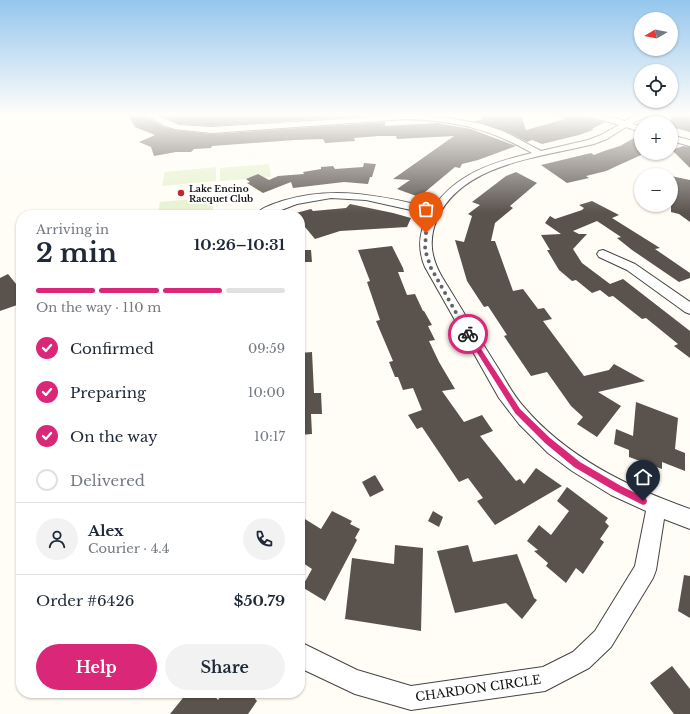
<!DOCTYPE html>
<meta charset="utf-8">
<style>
:root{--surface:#fff;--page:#f2f2f3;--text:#1f2937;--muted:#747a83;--line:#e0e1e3;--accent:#db2777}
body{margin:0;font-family:"Libre Baskerville",serif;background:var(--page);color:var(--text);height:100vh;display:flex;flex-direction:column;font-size:15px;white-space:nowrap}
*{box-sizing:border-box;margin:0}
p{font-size:13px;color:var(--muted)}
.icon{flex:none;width:22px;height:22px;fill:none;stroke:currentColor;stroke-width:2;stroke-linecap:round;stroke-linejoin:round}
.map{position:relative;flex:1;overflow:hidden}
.side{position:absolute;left:16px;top:210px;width:289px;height:488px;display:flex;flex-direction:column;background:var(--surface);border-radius:16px;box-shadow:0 1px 3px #0004}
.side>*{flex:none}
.needle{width:26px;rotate:260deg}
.fabs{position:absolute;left:634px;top:12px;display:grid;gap:8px}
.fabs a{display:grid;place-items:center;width:44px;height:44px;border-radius:50%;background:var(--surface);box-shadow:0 1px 3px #0004;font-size:20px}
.pin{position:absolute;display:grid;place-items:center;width:34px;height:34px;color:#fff;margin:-41px -17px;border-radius:50% 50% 50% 0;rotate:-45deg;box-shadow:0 0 4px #0007}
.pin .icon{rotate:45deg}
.courier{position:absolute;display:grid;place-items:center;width:40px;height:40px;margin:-20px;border:3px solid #db2777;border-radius:50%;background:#fff;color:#222;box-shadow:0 1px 5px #0007}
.head em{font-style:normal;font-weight:700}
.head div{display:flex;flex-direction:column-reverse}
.head{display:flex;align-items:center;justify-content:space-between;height:68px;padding:0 20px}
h1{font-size:26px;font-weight:700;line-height:30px}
.bar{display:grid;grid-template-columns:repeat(4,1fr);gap:6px 4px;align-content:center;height:48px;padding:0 20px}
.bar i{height:5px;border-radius:3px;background:var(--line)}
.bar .selected{background:var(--accent)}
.bar p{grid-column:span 4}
.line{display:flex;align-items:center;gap:10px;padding:0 20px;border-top:1px solid var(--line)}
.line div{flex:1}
.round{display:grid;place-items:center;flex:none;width:42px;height:42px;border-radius:21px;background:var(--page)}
ol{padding:0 20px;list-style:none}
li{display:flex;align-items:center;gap:12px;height:44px}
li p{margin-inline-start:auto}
li .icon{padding:4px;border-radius:50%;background:var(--accent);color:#fff;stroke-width:4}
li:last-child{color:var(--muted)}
li i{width:22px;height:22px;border:2px solid var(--line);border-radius:50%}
.primary-button{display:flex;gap:8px;margin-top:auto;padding:8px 20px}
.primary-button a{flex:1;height:46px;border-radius:24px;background:var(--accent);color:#fff;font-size:16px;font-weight:700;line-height:46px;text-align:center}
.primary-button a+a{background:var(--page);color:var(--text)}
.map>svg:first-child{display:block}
</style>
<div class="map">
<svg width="690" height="714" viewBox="0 0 690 714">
<rect width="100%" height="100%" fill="#fffdf5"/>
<path fill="#e6f2cf" d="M269,164L271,177L220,181V168Z
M216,167V181L162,186L165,172Z
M213,197V215H158L160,202Z"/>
<path fill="#5a524d" d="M170,114H385V115L212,126L179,124L161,115L173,116Z
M482,114H521L526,130L565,119L552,114H587L589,117L605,122L592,129L593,130L579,135L542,144L532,140L527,142L505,131L473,121L482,120Z
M675,114H690V132L671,127V116Z
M128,115H144L164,127L175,130L212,134L385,122V126L437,123L471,129L516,146L478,160L462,164L460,168L455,167L419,197L397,189L410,180L393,179L454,136L397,139L396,136H379L354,138L355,141L325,143L323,139L295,140L212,146L211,148L194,149L191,152H176L154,156L151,147L139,142L155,135L135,127Z
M641,134V155L606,171L586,176L589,178L567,183L541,165L591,153L594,155L604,151L620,146Z
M683,146L690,147V168L672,150Z
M364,163L376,164L372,177H370L368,184L344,182L293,188L291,182L263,193L247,183L250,182L246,179L258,174L269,180L278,176L304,174L303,172L321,169V167L333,166L335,169L363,167Z
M516,172L537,183L510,206L513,208L495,223L491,241H495L513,291L523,289L538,309L544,308L552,319L543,321L584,376L609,370L614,364L645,381L598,392L621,406L597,437L577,424L583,417L571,406L547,372L531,376L504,336L507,335L488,306L484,307L467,281L455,240L464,242L472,216L468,214L480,205L472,202L506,176Z
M671,176L690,180V222L679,214L671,212Z
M592,201L619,215L612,218L660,248L655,249L690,273V278L679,282L632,250L617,238L621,237L597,221L573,231L579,234H587L573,249L582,263L610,284L623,279L690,331V358L674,346L678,344L646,318L642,319L613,296L609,297L600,290L592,293L576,280L572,281L559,270L547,250H550L541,235L561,234L545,223L550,216L555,219L582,210L584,208L579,205Z
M350,204L393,213L411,218L407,227L340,231L315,239L305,227L300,228V215L296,213L311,209L313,211L346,208Z
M392,246L403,268L404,272H398L407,295L415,294L423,311H424L432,325L428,326L435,340L429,341L439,362L455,389L442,391L464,422L482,415L493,431L480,436L516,481L520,479L524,484L536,468L562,486L495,525L477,501L483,498L468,478L459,482L422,427L417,429L408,415L422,410L413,388L403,390L398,377H395L389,362L393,361L376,321L380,320L367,282L370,281L358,250Z
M300,250H311L312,262H300Z
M8,274L21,290V298L17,300L20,304L0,311V278Z
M312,352L314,393H321L322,414H311L312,434L300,435V353Z
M636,402L678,418L675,449L685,453V471L662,462V469L629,457V450L614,444L616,429L633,436Z
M375,475L384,490L370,497L362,482Z
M567,487L608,518L605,522L609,526L600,539L604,542L583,574L576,568L566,583L546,566L548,563L534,551L538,550L527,541L539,525L551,535L569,511L557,501Z
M332,511L352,521L350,524L360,529L355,538L357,540L325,601L302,587L312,569L300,561V516L321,529Z
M433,511L443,517L439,527L428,521Z
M395,545L423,548L421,631L345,619L352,558L394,564Z
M468,545L473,562L517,554L534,598L537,600L522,619L506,603L455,613L437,551Z
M684,575L690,576V618L678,611Z
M672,666L690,689V714H674L650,683Z
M187,693H212L218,700L223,693H250L257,701L248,714H170Z"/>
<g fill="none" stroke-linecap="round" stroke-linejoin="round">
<g stroke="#444" stroke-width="2">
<path id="minor" d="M145,114H154L179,125L212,127L406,115L448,118L482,124L505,132L541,151L588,140L601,135L619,125L589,116L588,114H599L625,121L638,114H647L646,116L632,124L641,126V132L626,127L607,139L594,144C542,157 462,163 437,219C428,240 431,258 442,277C461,308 479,338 498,368C506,381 513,395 523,406C566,457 628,487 690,509V529L664,519L656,570L653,578L611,647L589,668L545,691L411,710L355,694L300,668V642L357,670L411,686L543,667L573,652L595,631L635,566L646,511L611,495L572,471L548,453L519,424L499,398L425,267C417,248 419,231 429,214L366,200L331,198L297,204L268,215H256C261,207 274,204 282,201C335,185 381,196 433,208C456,174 493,162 532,153C488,128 456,121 406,119L212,133L175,129L165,126Z
M671,135L690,140V146L671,141Z
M603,250L635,264L690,302V314L685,312L627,270L599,257L597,254L599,251Z"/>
</g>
<use href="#minor" fill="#fff" fill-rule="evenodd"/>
</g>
<linearGradient id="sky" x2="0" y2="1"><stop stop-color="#95c6ee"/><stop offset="0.54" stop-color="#fffefa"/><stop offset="1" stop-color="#fffefa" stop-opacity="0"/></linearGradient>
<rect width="690" height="213" fill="url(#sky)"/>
<path fill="#db2777" d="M466,332H470L520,409L550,438L580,462L621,486L646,498L647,501L646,504L643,505L615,491L574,467L545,443L515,413L466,335Z"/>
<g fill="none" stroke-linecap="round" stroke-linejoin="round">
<path stroke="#646461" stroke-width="4" stroke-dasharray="0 7.2" d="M426,233L425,250L431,268L468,334"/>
</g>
<circle fill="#c4262e" stroke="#fff" stroke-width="1.5" cx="181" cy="193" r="4"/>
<g text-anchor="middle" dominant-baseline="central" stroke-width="4" stroke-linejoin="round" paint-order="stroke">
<g font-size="9" font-weight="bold" fill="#111" stroke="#fff" text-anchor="start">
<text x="189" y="188">Lake Encino<tspan x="189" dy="10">Racquet Club</tspan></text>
</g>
<g font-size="12" fill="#111" stroke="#fff">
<text transform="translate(478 688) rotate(-8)">CHARDON CIRCLE</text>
</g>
</g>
</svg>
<div class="fabs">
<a><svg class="needle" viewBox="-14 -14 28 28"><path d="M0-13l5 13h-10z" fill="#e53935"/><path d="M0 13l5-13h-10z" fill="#747a83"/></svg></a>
<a><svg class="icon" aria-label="locate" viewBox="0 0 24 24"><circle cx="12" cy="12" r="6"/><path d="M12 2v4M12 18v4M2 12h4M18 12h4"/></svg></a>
<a>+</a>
<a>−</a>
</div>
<div class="pin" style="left:426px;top:233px;background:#ea580c"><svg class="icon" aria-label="bag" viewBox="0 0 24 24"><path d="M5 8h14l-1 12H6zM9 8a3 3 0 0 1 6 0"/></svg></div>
<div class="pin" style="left:643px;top:501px;background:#1f2937"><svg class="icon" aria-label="home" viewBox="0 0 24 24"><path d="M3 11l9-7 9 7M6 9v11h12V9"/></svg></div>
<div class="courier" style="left:468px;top:334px"><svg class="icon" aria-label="bike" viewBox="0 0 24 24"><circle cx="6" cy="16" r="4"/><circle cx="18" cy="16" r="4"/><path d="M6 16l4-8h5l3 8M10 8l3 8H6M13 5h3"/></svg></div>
<section class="side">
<div class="head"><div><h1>2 min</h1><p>Arriving in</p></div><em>10:26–10:31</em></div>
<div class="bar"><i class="selected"></i><i class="selected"></i><i class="selected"></i><i></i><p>On the way · 110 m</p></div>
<ol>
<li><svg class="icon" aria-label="check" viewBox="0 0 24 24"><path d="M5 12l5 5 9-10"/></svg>Confirmed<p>09:59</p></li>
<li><svg class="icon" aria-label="check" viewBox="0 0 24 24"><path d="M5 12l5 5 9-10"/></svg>Preparing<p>10:00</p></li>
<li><svg class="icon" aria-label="check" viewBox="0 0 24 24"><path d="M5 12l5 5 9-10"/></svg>On the way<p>10:17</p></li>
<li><i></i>Delivered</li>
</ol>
<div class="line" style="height:72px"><a class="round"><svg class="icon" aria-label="person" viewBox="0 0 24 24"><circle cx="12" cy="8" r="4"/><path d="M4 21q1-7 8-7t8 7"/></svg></a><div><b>Alex</b><p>Courier · 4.4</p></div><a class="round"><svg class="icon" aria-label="phone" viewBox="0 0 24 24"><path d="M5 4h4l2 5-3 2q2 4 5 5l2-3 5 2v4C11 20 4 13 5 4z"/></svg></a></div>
<div class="line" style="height:52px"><div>Order #6426</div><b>$50.79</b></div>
<div class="primary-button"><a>Help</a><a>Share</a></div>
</section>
</div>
